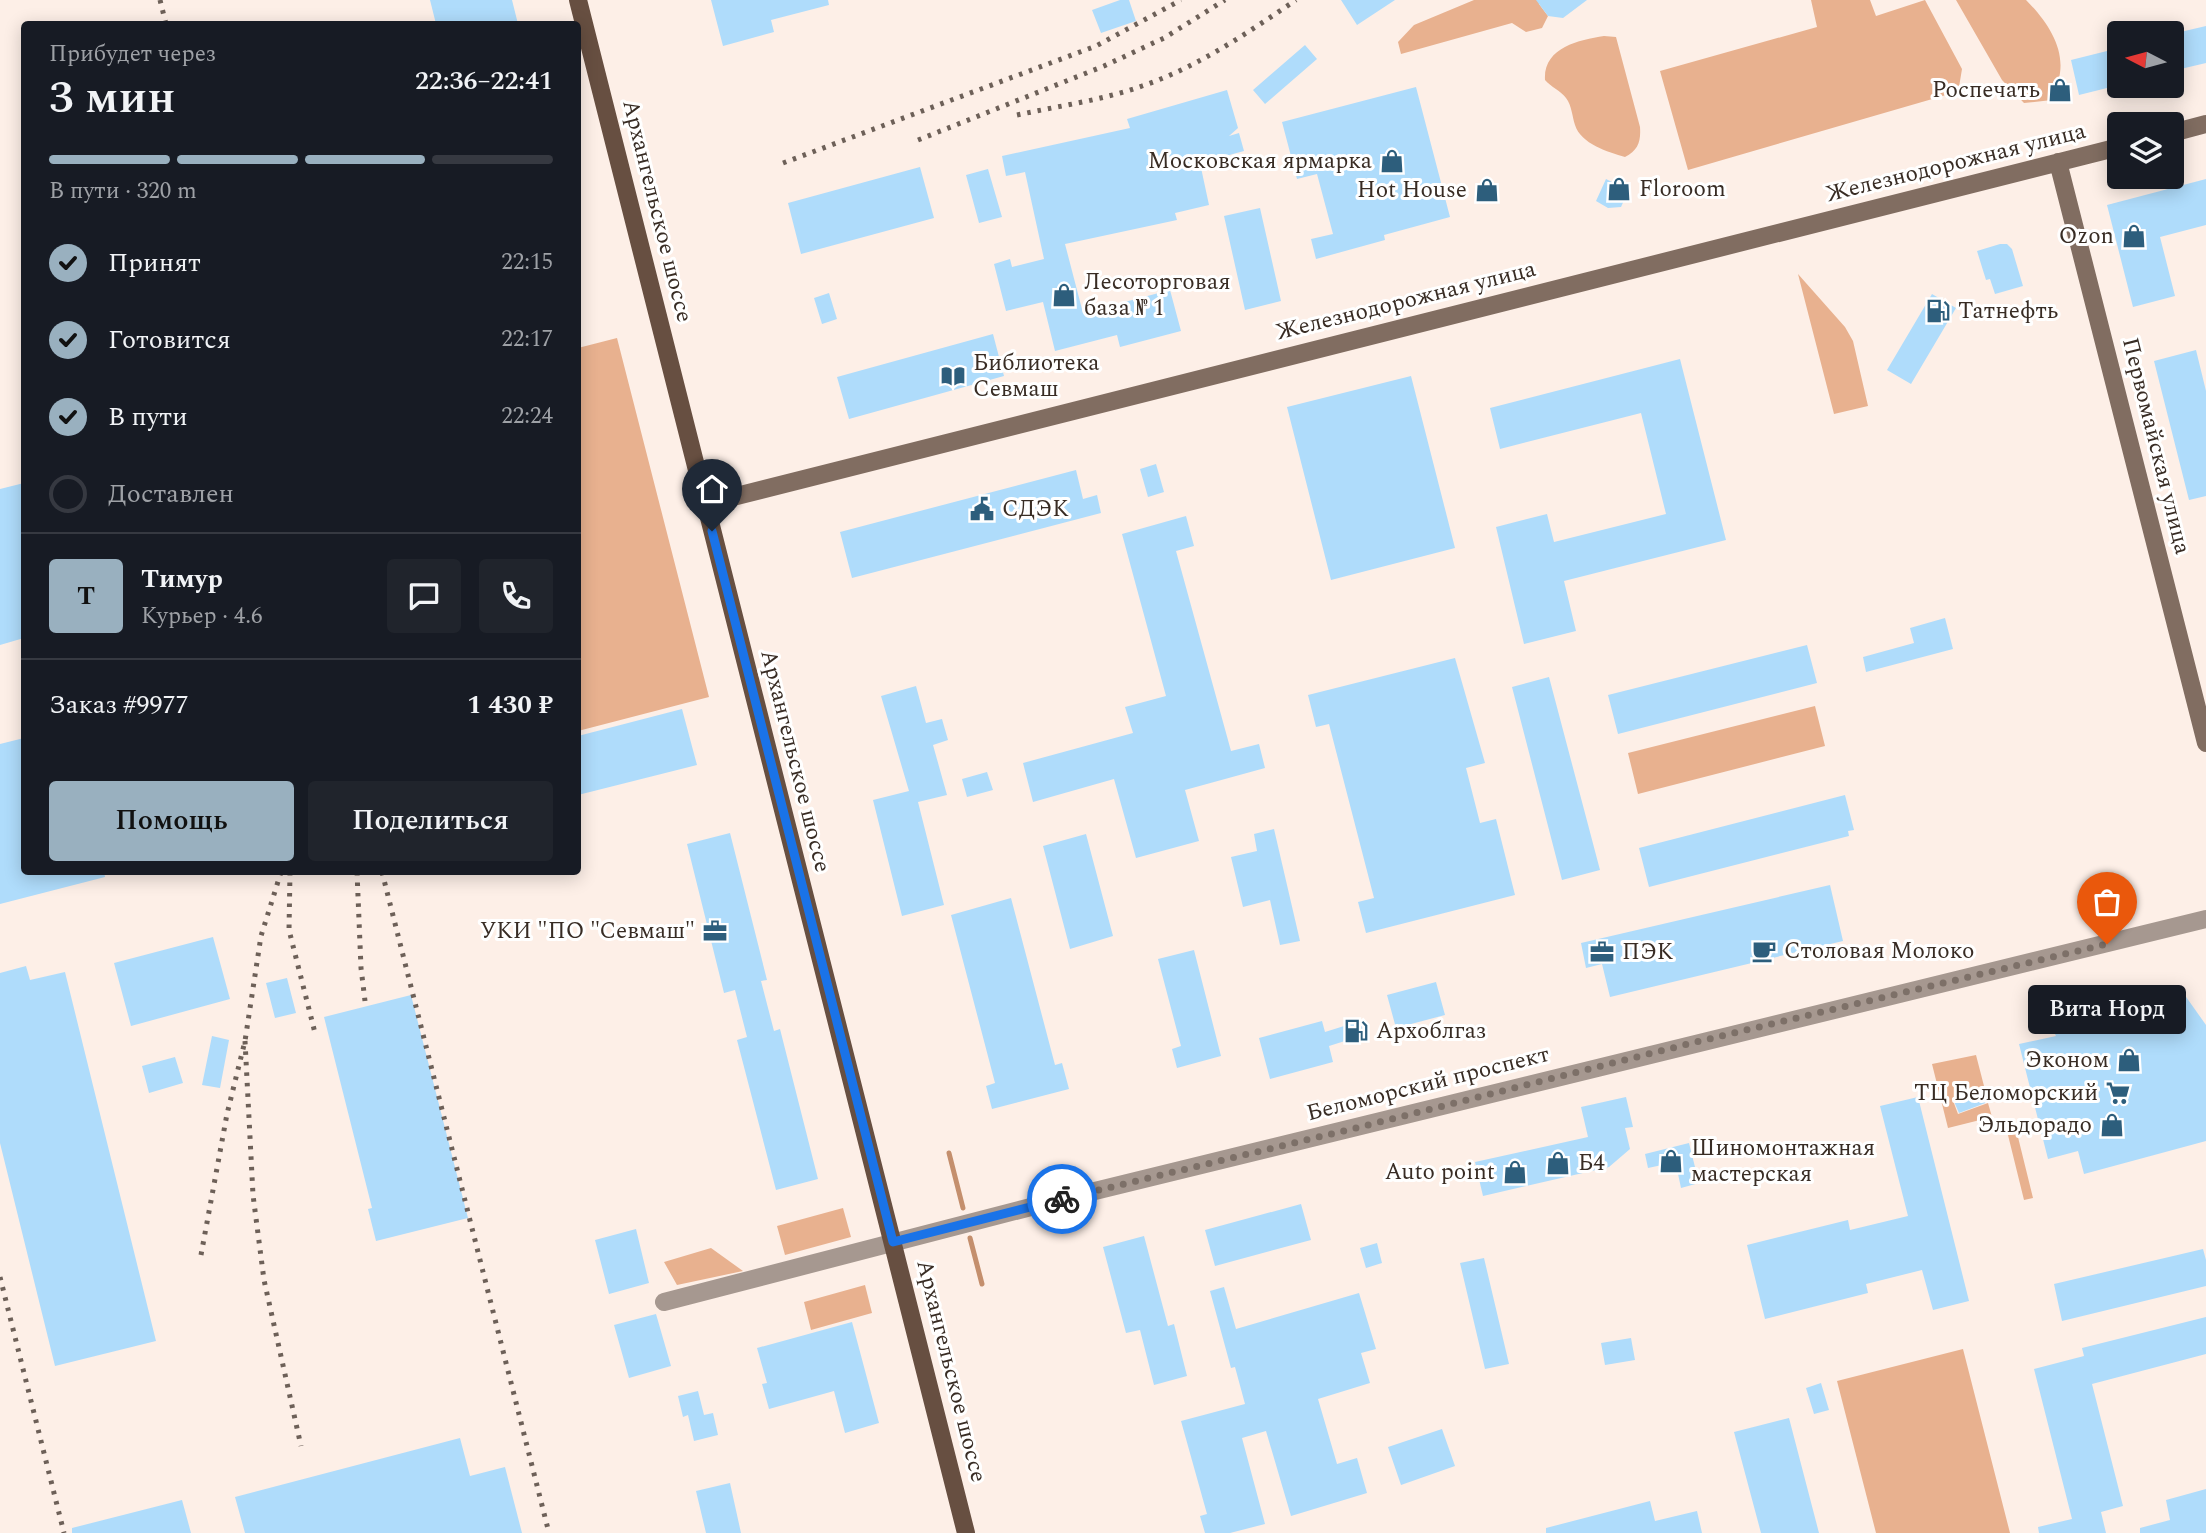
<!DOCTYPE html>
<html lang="ru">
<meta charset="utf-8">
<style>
:root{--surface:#171b24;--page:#20242c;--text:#f1f3f6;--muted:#9ea1a6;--line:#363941;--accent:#99b0bf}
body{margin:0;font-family:Spectral,serif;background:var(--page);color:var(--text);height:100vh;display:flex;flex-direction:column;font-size:26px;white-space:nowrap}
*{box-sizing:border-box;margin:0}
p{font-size:23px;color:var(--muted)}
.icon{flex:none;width:38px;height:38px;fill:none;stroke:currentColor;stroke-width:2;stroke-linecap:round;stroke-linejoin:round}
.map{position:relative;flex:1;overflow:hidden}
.details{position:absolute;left:21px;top:21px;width:560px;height:854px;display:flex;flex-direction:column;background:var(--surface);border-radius:7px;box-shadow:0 4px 18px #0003}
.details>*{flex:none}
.needle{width:46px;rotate:276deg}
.tools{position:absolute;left:2107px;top:21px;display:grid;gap:14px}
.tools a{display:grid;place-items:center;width:77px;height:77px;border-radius:7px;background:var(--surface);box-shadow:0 4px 18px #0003;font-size:35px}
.pin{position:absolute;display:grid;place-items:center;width:60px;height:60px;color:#fff;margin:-72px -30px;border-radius:50% 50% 50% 0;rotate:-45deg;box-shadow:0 0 7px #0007}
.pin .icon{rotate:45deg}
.courier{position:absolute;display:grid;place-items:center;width:70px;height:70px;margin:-35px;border:5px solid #1a73e8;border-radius:50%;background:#fff;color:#222;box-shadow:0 2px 9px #0007}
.bubble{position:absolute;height:49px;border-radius:7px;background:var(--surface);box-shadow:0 4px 18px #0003;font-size:23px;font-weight:600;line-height:49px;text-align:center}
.headline em{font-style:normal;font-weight:600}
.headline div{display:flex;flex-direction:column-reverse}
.headline{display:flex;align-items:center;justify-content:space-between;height:119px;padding:0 28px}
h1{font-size:46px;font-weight:600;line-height:52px}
.bar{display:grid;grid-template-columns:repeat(4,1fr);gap:10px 7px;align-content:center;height:84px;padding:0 28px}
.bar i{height:9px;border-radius:5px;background:var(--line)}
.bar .active{background:var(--accent)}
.bar p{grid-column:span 4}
.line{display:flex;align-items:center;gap:18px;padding:0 28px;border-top:2px solid var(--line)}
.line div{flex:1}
.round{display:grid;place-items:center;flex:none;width:74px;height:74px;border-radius:7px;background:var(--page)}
ol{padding:0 28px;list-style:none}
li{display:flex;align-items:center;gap:21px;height:77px}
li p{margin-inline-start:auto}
li .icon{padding:7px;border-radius:50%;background:var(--accent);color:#111;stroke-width:4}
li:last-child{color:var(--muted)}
li i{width:38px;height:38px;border:4px solid var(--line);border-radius:50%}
.button{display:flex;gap:14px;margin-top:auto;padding:14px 28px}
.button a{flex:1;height:80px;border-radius:7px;background:var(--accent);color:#111;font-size:28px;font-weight:600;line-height:80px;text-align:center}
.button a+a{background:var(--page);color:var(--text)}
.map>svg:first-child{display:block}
</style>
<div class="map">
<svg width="2206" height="1533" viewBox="0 0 2206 1533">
<rect width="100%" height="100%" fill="#fdefe7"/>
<path fill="#e8b18f" d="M1474,0H1540L1539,4L1548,16L1542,28L1526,32L1512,23L1401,54L1398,42L1414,25Z
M1811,0H1870L1876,16L1925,0L1962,69L1959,87L1953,93L1688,170L1660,71L1817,27Z
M1956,0H2026C2045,19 2064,45 2060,73C2059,82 2055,91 2052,100L2024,103L2002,80Z
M1604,36L1616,37L1640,127C1641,142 1638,150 1625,157C1608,152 1581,144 1575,125C1572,116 1572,106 1566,98C1561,91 1551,87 1545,80C1543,48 1578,40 1604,36Z
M1798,274L1845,327L1853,341L1868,406L1834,414Z
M617,338L709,697L578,731V348Z
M1815,706L1825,746L1638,794L1628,753Z
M1976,1055L1984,1086L1952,1098L1958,1114L1988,1103L1992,1117L1948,1128L1932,1064Z
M2016,1129L2033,1198L2024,1200L2007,1131Z
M843,1208L851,1237L785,1255L777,1226Z
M711,1248L743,1271L677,1285L664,1262Z
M865,1285L872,1313L811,1330L804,1302Z
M1963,1349L2010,1533H1876L1837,1381Z"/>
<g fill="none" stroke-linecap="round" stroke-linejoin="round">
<path stroke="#c48f6d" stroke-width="5" d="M949,1153L963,1208
M970,1238L982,1284"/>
</g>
<path fill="#afdcfb" d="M430,0H512L518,24H436Z
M711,0H828L829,5L771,20L774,32L723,46Z
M1120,0H1129L1136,21L1101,33L1092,10Z
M1341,0H1395L1357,25Z
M1536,0H1587L1563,18L1548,16Z
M2206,26V63L2172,71V34Z
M1305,45L1317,59L1265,104L1253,90Z
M2119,48V85L2079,95L2071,60Z
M1416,87L1450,217L1384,235L1385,240L1316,259L1311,239L1333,234L1317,174L1297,179L1282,122Z
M1227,90L1238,128L1229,136L1239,133L1244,151L1200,163L1209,205L1175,213L1177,220L1065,244L1083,313L1170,290L1181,331L1120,347L1117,335L1055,351L1043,302L1006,311L994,264L1010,259L1012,267L1044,259L1025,172L1006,176L1002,156L1130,128L1127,119Z
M920,167L934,218L801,254L788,203Z
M988,169L1002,217L979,223L966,175Z
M1606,179L1620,186L1625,198L1621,207L1608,208L1596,201Z
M2206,179V225L2160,237L2175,296L2133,307L2107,205Z
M1260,208L1281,301L1245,310L1224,216Z
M2000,244H2007L2012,249L2023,286L1995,294L1990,279L1986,280L1977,251Z
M829,293L837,319L822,324L814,298Z
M1932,294L1956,308L1911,384L1887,370Z
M993,334L1004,376L849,419L837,377Z
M2196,350L2206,391V496L2189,500L2154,361Z
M1680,359L1726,540L1564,581L1576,631L1524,644L1496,527L1547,514L1554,542L1666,514L1641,413L1500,449L1490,408Z
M1411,376L1455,548L1331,580L1287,407Z
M1156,464L1164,492L1148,497L1140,469Z
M1076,470L1083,499L1097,495L1101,513L852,578L840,532Z
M24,483V638L0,645V489Z
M1186,516L1194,546L1176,551L1231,751L1259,744L1265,768L1185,790L1199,841L1136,858L1114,779L1033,802L1023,763L1133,733L1125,707L1166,696L1122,534Z
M1945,618L1953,649L1866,672L1863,657L1914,643L1910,628Z
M1807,645L1817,683L1618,734L1608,695Z
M1455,658L1485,763L1466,768L1480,823L1496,819L1515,895L1366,933L1358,902L1374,898L1329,724L1316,727L1308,695Z
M1549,677L1600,870L1562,880L1512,687Z
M916,686L926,723L942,719L948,740L933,745L947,795L918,802L944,905L902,916L873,800L909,791L881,696Z
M682,709L697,765L578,795V736Z
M24,738V872H104L105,877L0,904V744Z
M987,772L993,790L967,797L962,779Z
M1845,795L1854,830L1848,831L1849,836L1649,887L1639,848Z
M1274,829L1300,941L1280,945L1270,900L1243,907L1231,857L1257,851L1254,834Z
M730,833L767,980L761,981L774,1031L780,1029L818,1179L776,1190L737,1040L747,1037L735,990L724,993L687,844Z
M1086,834L1113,936L1070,949L1043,846Z
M1830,885L1843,941L1610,997L1602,964L1586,968L1581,943Z
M1011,898L1055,1065L1062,1063L1069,1089L992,1109L986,1086L995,1083L951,915Z
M213,937L230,999L131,1026L114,963Z
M1194,950L1221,1056L1177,1068L1172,1049L1181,1046L1158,959Z
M26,966L30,980L65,972L156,1341L55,1366L0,1143V973Z
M287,978L296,1013L275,1018L266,983Z
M1436,982L1445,1015L1396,1028L1387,995Z
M2184,994L2206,1025V1141L2084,1174L2078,1151L2048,1159L2019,1044L2056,1036L2053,1030L2092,1019L2088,1006L2112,1000L2116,1013Z
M411,995L468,1218L376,1241L368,1209L372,1208L324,1017Z
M1322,1021L1325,1032L1360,1021L1364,1035L1329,1046L1333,1062L1270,1079L1259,1038Z
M212,1036L229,1040L220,1088L202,1085Z
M175,1057L183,1083L149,1093L142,1066Z
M1983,1087L1988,1102L1959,1113L1953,1099Z
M1626,1097L1633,1127L1625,1128L1630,1149L1609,1167L1483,1196L1475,1162L1588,1137L1581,1107Z
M1918,1097L1969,1301L1933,1310L1922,1270L1866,1284L1868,1293L1765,1319L1747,1245L1848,1220L1850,1230L1908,1216L1880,1106Z
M1689,1143L1699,1183L1681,1188L1677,1169L1664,1173L1662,1165L1648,1168L1645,1154Z
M1301,1204L1311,1240L1215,1266L1205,1230Z
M636,1229L649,1283L609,1294L595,1240Z
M1144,1236L1168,1326L1174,1324L1187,1376L1154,1385L1140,1330L1126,1333L1103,1247Z
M1377,1243L1382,1263L1366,1268L1360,1248Z
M2203,1249L2206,1260V1286L2062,1321L2054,1284Z
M1484,1258L1509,1364L1485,1369L1460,1263Z
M1224,1287L1236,1329L1359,1293L1376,1349L1361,1353L1370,1383L1318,1399L1337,1464L1357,1458L1367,1493L1291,1516L1266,1431L1242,1438L1265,1524L1230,1533H1205L1200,1516L1207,1514L1181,1421L1245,1404L1235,1367L1231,1368L1210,1291Z
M656,1314L671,1366L629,1378L614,1325Z
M2206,1317V1354L2092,1384L2123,1506L2101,1512L2106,1533H2039L2038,1527L2072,1519L2034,1369L2084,1356L2082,1348Z
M852,1322L879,1423L845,1433L834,1391L769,1409L762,1384L767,1383L757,1348Z
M1631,1338L1635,1360L1605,1365L1601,1343Z
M1821,1383L1829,1410L1814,1414L1806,1388Z
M698,1391L704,1415L713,1413L718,1435L694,1441L688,1415L683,1417L678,1396Z
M1789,1418L1819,1533H1761L1734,1432Z
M1442,1429L1455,1466L1401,1485L1388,1447Z
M460,1438L470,1476L505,1467L522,1533H245L235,1497Z
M730,1483L741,1533H706L696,1491Z
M2206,1489V1533H2140V1528L2170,1520L2166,1500Z
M182,1500L191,1533H72V1528Z
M1650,1501L1655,1521L1697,1511L1702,1533H1546V1528Z"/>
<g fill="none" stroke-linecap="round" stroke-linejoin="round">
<path stroke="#a69890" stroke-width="18" d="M664,1302L1054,1201L2206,919"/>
<path stroke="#816d61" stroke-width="18" d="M2172,133L2206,124
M2058,162L2206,743
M705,504L2119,147"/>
<path stroke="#674f41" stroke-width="18" d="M578,0L966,1533"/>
<path stroke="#6d6058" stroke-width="5" stroke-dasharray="3.5 7" stroke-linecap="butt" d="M160,0L166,24
M1017,115C1059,106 1103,100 1142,86C1198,67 1247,33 1296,0
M918,140L1104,66L1164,38L1225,0
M783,163L1096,46L1181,0
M290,872L289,930L315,1033
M357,872L361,968L365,1001
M382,872L549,1533
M245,1041L253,1195L264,1280L301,1446
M201,1255L227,1114L245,1041L261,936L281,872
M0,1277L64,1533"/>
</g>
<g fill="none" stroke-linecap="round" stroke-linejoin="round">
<path stroke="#7d7068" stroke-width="7" stroke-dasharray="0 12.6" d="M1062,1199L1360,1127L1692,1043L2107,944"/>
<path stroke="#1a73e8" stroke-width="9" d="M712,531L893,1242L1062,1199"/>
</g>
<defs>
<g id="shop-bare" transform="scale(1.89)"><path d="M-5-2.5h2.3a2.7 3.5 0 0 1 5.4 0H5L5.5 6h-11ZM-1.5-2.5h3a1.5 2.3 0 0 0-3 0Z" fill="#2d5e7c" stroke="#fff" stroke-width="2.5" paint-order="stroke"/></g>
<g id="fuel-bare" transform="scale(1.89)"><path d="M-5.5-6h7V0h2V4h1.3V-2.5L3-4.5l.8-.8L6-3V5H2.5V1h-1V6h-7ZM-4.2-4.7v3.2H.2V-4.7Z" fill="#2d5e7c" stroke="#fff" stroke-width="2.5" paint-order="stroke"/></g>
<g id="library-bare" transform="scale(1.89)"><path d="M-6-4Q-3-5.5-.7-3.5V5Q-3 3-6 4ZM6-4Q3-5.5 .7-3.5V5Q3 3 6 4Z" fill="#2d5e7c" stroke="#fff" stroke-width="2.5" paint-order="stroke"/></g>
<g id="civic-bare" transform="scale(1.89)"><path d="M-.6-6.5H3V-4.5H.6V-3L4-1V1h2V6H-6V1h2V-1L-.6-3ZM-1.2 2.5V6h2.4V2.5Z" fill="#2d5e7c" stroke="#fff" stroke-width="2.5" paint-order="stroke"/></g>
<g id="office-bare" transform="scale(1.89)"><path d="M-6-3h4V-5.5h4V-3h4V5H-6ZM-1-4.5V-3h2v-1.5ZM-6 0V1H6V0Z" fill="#2d5e7c" stroke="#fff" stroke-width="2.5" paint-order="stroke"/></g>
<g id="cafe-bare" transform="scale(1.89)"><path d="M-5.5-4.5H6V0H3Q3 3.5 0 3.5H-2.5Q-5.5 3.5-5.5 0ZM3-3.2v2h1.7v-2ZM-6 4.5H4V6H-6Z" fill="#2d5e7c" stroke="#fff" stroke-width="2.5" paint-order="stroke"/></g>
<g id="supermarket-bare" transform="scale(1.89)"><path d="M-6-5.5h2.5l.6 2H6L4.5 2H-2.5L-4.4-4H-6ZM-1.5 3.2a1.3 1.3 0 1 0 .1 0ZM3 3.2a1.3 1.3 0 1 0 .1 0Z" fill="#2d5e7c" stroke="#fff" stroke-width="2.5" paint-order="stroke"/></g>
</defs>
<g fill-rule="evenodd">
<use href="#shop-bare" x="2060" y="90"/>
<use href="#shop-bare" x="1392" y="161"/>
<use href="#shop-bare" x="1619" y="189"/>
<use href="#shop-bare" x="1487" y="190"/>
<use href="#shop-bare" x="2134" y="236"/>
<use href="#shop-bare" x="1064" y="295"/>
<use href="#fuel-bare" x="1938" y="311"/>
<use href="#library-bare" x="953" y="376"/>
<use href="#civic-bare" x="982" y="509"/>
<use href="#office-bare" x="715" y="931"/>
<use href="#cafe-bare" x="1764" y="951"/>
<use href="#office-bare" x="1602" y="952"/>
<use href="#fuel-bare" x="1356" y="1031"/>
<use href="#shop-bare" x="2129" y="1060"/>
<use href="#supermarket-bare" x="2118" y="1093"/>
<use href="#shop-bare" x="2112" y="1125"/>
<use href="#shop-bare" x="1671" y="1161"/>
<use href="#shop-bare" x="1558" y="1163"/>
<use href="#shop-bare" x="1515" y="1172"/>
</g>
<g text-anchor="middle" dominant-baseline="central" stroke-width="6" stroke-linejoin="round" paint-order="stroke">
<g font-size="23" fill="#382c24" stroke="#fff" text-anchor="start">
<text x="2040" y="90" text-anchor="end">Роспечать</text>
<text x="1372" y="161" text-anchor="end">Московская ярмарка</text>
<text x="1639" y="189">Floroom</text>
<text x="1467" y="190" text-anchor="end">Hot House</text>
<text x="2114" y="236" text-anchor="end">Ozon</text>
<text x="1084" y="282">Лесоторговая<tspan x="1084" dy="26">база № 1</tspan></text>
<text x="1958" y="311">Татнефть</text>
<text x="973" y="363">Библиотека<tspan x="973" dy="26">Севмаш</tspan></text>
<text x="1002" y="509">СДЭК</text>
<text x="695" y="931" text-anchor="end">УКИ "ПО "Севмаш"</text>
<text x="1784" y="951">Столовая Молоко</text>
<text x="1622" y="952">ПЭК</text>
<text x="1376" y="1031">Архоблгаз</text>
<text x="2109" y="1060" text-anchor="end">Эконом</text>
<text x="2098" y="1093" text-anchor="end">ТЦ Беломорский</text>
<text x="2092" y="1125" text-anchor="end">Эльдорадо</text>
<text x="1691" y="1148">Шиномонтажная<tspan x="1691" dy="26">мастерская</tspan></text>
<text x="1578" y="1163">Б4</text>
<text x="1495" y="1172" text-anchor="end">Auto point</text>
</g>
<g font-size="23" fill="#382c24" stroke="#fff">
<text transform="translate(1956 163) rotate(-14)">Железнодорожная улица</text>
<text transform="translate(657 211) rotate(76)">Архангельское шоссе</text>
<text transform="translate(1406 301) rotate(-14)">Железнодорожная улица</text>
<text transform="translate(2156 446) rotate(76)">Первомайская улица</text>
<text transform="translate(795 761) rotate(76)">Архангельское шоссе</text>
<text transform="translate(1428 1084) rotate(-14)">Беломорский проспект</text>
<text transform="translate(951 1371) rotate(76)">Архангельское шоссе</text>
</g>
</g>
</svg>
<div class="tools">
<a><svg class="needle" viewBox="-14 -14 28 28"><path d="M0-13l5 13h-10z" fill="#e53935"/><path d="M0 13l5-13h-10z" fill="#9ea1a6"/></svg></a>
<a><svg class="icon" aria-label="layers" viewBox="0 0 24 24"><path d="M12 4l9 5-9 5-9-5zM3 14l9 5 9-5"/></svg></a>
</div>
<div class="pin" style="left:2107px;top:944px;background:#ea580c"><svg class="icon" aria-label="bag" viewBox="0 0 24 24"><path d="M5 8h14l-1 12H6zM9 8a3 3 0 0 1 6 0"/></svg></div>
<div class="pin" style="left:712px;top:531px;background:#1f2937"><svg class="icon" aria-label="home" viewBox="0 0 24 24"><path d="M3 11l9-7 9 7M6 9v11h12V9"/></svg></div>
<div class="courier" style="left:1062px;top:1199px"><svg class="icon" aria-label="bike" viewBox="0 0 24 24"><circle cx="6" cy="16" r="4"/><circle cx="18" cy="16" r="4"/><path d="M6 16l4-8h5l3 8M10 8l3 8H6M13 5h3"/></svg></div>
<div class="bubble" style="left:2028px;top:985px;width:158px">Вита Норд</div>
<section class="details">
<div class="headline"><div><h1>3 мин</h1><p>Прибудет через</p></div><em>22:36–22:41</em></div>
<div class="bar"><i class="active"></i><i class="active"></i><i class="active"></i><i></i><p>В пути · 320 m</p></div>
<ol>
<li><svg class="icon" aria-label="check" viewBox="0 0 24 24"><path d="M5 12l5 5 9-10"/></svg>Принят<p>22:15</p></li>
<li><svg class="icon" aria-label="check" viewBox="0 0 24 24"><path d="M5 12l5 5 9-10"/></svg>Готовится<p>22:17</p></li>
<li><svg class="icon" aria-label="check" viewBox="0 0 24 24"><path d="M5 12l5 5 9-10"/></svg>В пути<p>22:24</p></li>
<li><i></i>Доставлен</li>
</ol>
<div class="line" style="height:126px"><b class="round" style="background:var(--accent);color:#111">Т</b><div><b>Тимур</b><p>Курьер · 4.6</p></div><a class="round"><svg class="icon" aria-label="chat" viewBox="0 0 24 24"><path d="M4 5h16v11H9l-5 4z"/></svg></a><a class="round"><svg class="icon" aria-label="phone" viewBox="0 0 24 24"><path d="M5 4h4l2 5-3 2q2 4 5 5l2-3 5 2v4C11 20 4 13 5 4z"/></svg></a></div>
<div class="line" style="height:91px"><div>Заказ #9977</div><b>1 430 ₽</b></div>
<div class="button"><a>Помощь</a><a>Поделиться</a></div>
</section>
</div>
